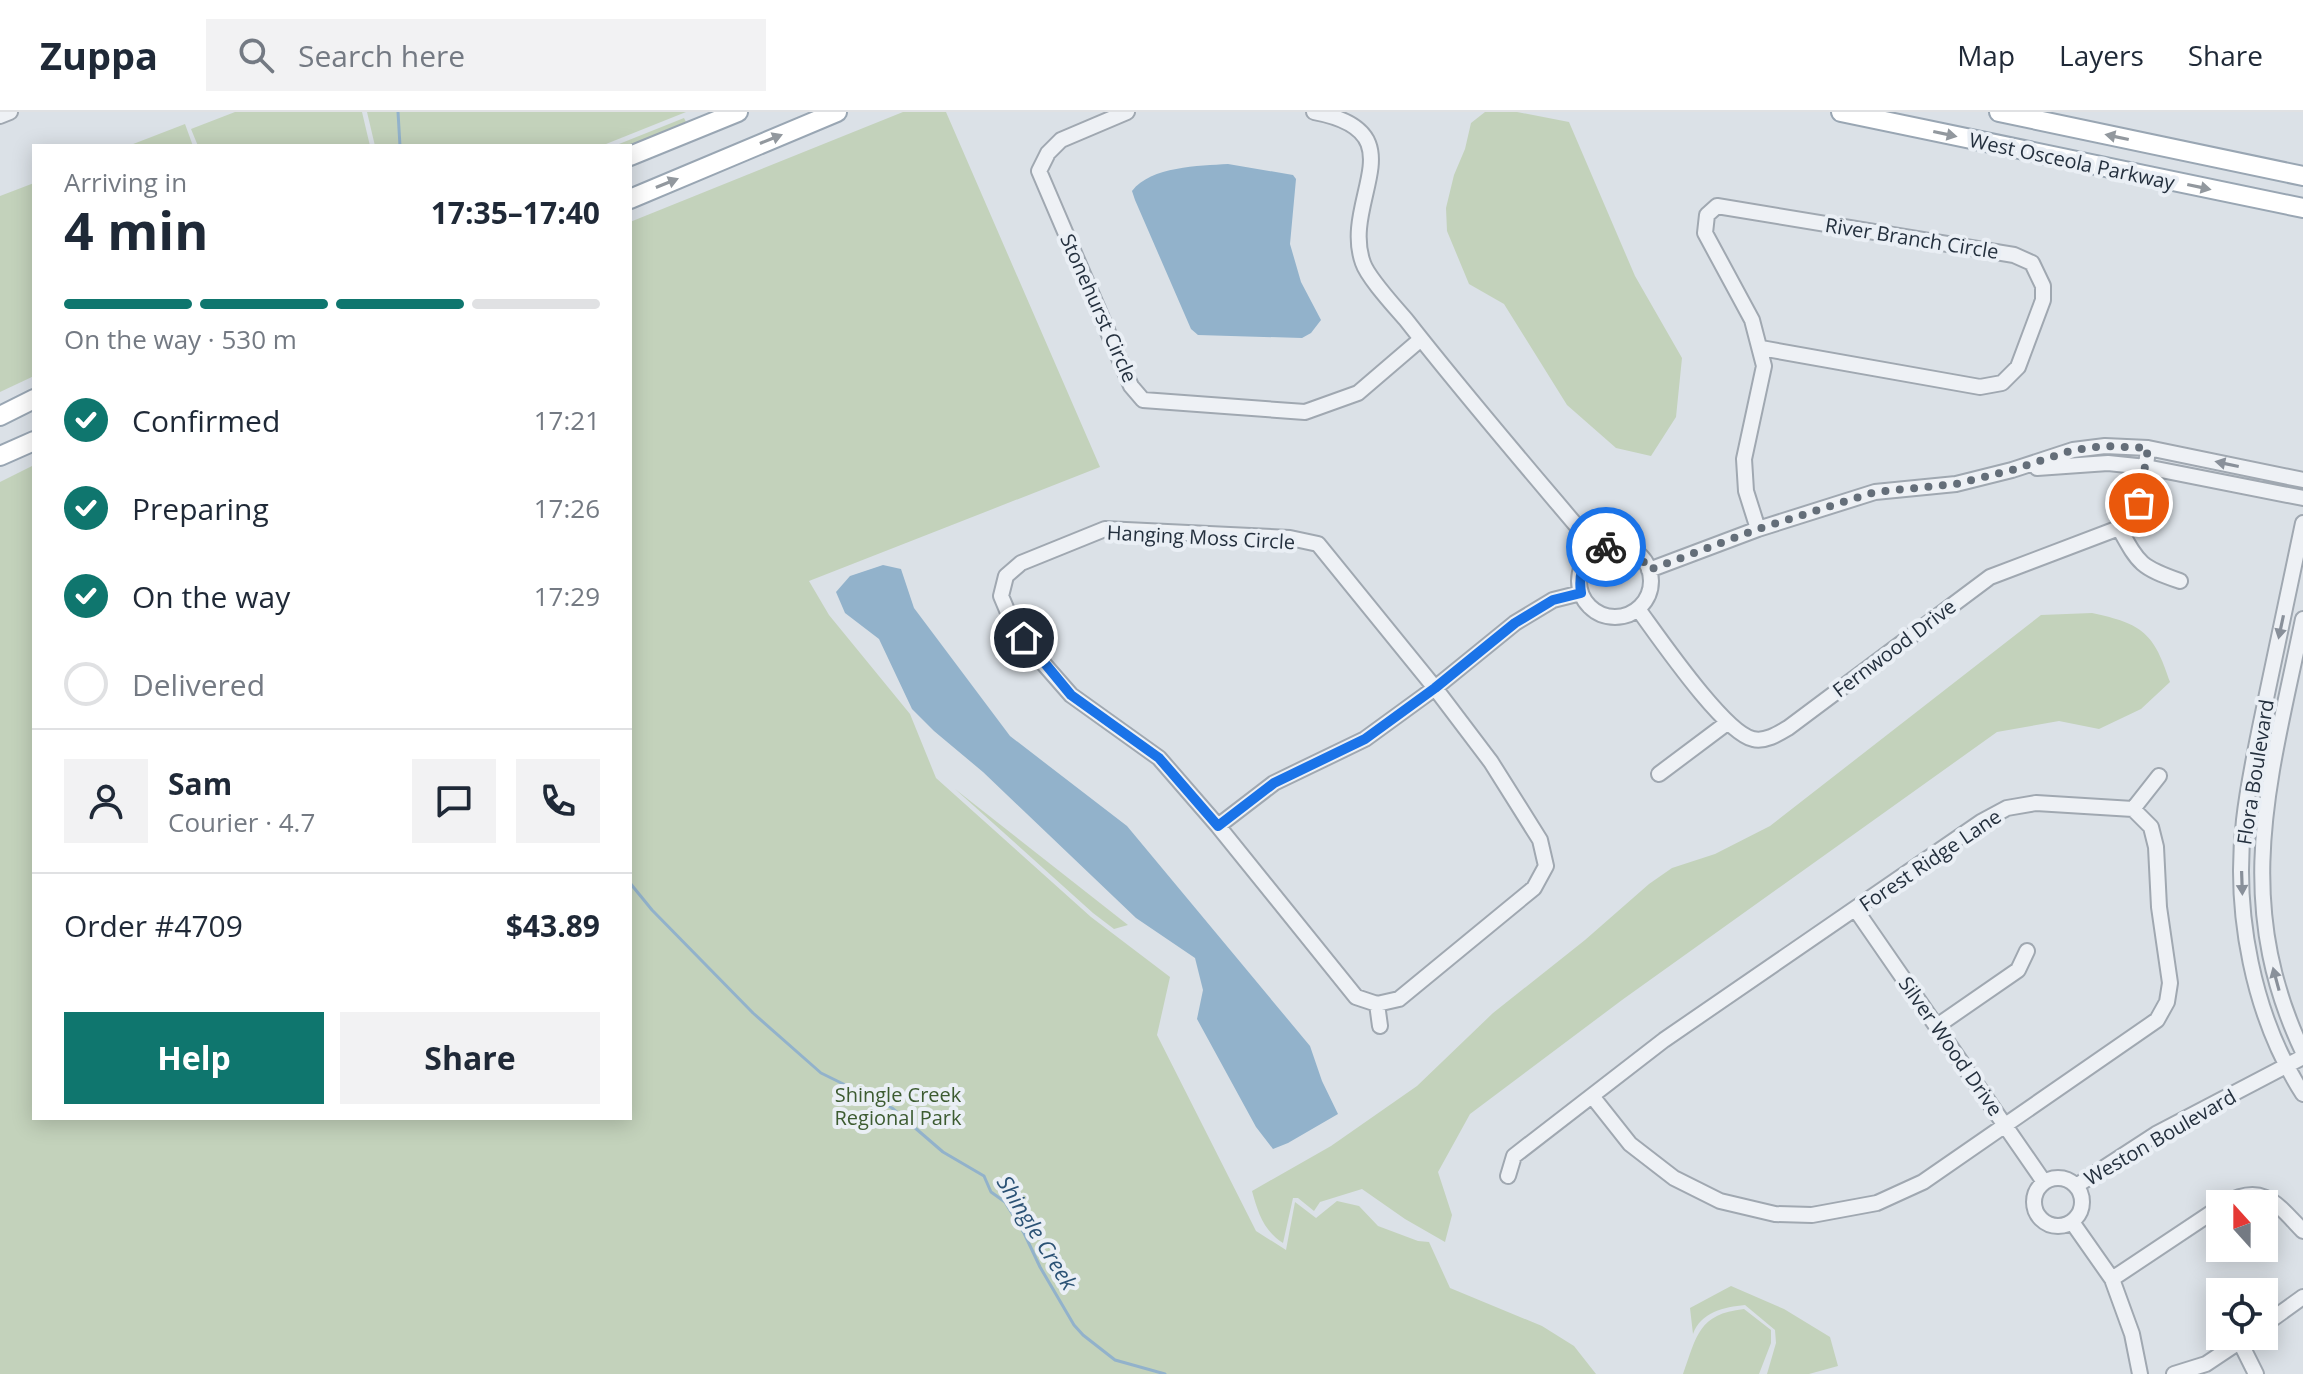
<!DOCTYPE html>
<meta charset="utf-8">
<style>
:root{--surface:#fff;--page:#f2f2f3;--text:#1f2937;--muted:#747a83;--line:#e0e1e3;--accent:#0f766e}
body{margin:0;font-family:"Open Sans",sans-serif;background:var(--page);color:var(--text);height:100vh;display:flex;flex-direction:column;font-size:30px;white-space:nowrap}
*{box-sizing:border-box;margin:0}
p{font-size:26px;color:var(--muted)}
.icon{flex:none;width:44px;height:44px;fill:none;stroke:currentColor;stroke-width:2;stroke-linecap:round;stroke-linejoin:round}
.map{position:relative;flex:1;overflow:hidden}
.side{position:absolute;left:32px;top:32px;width:600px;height:976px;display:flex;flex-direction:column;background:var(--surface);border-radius:0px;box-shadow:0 4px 20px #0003}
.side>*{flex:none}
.needle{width:52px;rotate:339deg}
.fabs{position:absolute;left:2206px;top:1078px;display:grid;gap:16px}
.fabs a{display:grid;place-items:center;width:72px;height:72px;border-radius:0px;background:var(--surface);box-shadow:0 4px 20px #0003;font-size:40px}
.pin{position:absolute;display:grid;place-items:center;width:68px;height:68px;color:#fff;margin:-34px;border:4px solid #fff;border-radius:50%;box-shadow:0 2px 8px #0007}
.courier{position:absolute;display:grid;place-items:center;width:80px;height:80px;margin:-40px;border:6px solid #1a73e8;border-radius:50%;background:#fff;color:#222;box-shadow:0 2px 10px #0007}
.summary em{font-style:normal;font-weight:700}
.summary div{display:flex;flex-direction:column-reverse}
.summary{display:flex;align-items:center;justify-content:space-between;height:136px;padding:0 32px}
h1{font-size:52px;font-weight:700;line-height:60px}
.bar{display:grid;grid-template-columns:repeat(4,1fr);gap:12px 8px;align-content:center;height:96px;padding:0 32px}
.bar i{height:10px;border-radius:6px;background:var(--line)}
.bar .current{background:var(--accent)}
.bar p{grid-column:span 4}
.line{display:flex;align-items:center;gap:20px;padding:0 32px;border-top:2px solid var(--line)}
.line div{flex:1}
.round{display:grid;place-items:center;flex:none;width:84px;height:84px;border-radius:0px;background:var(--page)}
ol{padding:0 32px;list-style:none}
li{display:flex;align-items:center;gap:24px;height:88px}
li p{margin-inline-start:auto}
li .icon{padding:8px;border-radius:50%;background:var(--accent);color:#fff;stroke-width:4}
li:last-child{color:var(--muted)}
li i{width:44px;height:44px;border:4px solid var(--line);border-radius:50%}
.button{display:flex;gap:16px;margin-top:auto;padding:16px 32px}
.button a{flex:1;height:92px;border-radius:0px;background:var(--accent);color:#fff;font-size:32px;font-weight:700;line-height:92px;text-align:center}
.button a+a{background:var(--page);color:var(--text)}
header{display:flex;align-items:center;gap:48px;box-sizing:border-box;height:112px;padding:0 40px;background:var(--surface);border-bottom:2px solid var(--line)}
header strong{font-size:38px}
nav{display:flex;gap:44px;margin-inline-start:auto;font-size:28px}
.search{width:560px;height:72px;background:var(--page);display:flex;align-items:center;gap:20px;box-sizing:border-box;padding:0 28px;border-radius:0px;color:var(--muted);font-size:30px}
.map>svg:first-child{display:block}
</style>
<header>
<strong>Zuppa</strong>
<div class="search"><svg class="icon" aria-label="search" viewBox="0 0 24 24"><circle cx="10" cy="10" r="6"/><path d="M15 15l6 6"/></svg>Search here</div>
<nav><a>Map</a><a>Layers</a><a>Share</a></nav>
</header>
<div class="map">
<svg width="2303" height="1262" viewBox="0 0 2303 1262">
<rect width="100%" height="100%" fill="#dbe1e7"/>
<path fill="#c3d2bb" d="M235,0H362L370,34H198L191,17Z
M367,0H686L601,34H375Z
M903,0H946L1100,355L809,469L829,503L910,602L936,666L1091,805L1170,865L1157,923L1256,1119L1286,1138L1295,1090L1316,1106L1337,1089L1359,1094L1378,1114L1418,1129L1429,1130L1450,1176L1542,1214L1574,1234L1596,1262H0V370L34,353V1006H630V110Z
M1485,0H1517L1569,10L1635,164L1682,246L1676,305L1651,344L1616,336L1567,293L1504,192L1469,172L1447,119L1446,96L1454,63L1465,37L1471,11Z
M684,6L688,14L630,38V34H614Z
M185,12L193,34H128Z
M34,71V264L0,280V84Z
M2092,501C2143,512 2154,521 2170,570L2141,597L2099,617L2059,609L1997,620L1622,888L1470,1002L1438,1060L1452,1103L1445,1130L1405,1107L1362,1077L1320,1090L1314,1099L1298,1086H1293L1283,1131C1264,1119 1258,1101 1252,1079L1331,1034L1417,974L1493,901L1585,828L1649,772L1672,756L1715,742L1770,714L2041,503Z
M955,677L1128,813L1114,817L1093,801Z
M1731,1174L1784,1197L1830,1225L1838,1254L1809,1262H1767L1776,1231L1775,1218L1745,1193C1724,1195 1701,1200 1693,1222L1690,1196Z
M1744,1197L1771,1218V1231L1759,1262H1683C1697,1224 1698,1202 1744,1197Z"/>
<path fill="#92b2cb" d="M1228,52L1293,63L1296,67L1290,132L1301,170L1321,208L1311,221L1302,226L1198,223L1191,217L1135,88L1132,79C1151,54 1199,54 1228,52Z
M883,453L901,457L914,496L1010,624L1127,714L1310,934L1322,969L1338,1002L1288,1031L1273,1037L1256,1015L1197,907L1203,878L1195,846L1136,806L983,660L934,619L912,597L879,527L845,501L836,480L850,464Z"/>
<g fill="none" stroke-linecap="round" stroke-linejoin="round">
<path stroke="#92b2cb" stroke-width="3" d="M398,0L400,34
M630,771L652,798L753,901L821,961L892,996L943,1040L984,1064L991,1080L1005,1090L1024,1121L1040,1155L1074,1213L1083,1223L1115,1248L1165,1262"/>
<g stroke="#a0a8b1" stroke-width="18">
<path id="minor" d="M1127,0L1061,28L1048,41L1039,59L1131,274L1143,288L1305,300L1358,281L1421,227
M1314,0C1421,20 1340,88 1363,151C1368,166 1396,196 1407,209C1468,287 1533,362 1597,438
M0,4L10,0
M2037,356L2108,351L2146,355L2303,386
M2303,411C2291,466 2280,522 2268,577C2259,621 2249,664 2244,708C2233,800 2253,904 2303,982
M2119,416C2139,452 2140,455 2180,469
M1105,417L1290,426L1318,432L1435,576L1491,650L1540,728L1546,754L1534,776L1399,887L1377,892L1356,885L1218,714L1159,646L1071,583L1036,543L1012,510L1001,484L1006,464L1021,451Z
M1758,417L1746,379L1744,347L1764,254L1752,208L1705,121L1707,103L1717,94L2014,143L2032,151L2043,174V188L2018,255L2002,271L1980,275L1761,236
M1579 469a36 36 0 1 1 72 0a36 36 0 1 1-72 0Z
M1649,458L1758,417L1875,380L1956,372L2012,358L2073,338L2105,334L2148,336L2303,368
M1638,497C1658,524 1724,621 1753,627C1765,630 1778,622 1788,616L1990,465L2119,416C2142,394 2145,367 2148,336
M2303,507C2271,664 2230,786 2303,940
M1659,662L1727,611
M2133,697L2159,664
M1218,714L1274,671L1365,627L1435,576L1515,511L1553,488L1581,481
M1856,798L2044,1070
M1377,892L1380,914
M1937,914L2018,858L2027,839
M1508,1064L1514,1044L1664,928L1981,710L2007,696L2036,691L2133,697L2151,715L2156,735L2159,795L2170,871L2167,890L2157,908L1923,1070L1877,1091L1812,1103L1775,1102L1720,1089L1674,1066L1630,1032L1592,984
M2034 1090a24 24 0 1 1 48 0a24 24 0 1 1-48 0Z
M2076,1074L2156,1022L2303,945
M2224,1092C2263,1070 2277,1092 2303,1119
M2072,1110L2112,1167L2132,1222L2140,1262
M2112,1167L2220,1095
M2264,1213L2303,1185
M2240,1230L2256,1262
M2174,1262L2206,1252L2248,1224"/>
</g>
<g stroke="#99a6b3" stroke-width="22">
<path id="major" d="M1841,0L2303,96
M1999,0L2303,64
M630,44L738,0
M630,87L837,0
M0,304L34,287
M0,344L34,329"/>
</g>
<use href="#minor" stroke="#eef1f5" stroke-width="14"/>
<use href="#major" stroke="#fff" stroke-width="18"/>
</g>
<defs><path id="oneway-solid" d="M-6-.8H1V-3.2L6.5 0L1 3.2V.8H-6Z" transform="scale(2)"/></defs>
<g fill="#92989e">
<use href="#oneway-solid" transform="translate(1945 22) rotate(12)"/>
<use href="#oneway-solid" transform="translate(2117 25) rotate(-168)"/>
<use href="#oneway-solid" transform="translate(771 27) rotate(-22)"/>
<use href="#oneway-solid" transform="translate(667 71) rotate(-22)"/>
<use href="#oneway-solid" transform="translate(2199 75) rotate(12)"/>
</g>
<g fill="#89909a">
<use href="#oneway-solid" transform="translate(2227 352) rotate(-168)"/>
<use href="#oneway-solid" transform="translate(2281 515) rotate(102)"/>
<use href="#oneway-solid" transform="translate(2242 771) rotate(88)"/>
<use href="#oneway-solid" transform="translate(2276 867) rotate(-105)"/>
</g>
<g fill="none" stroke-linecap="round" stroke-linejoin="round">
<path stroke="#646e79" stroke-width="8" stroke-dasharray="0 14.4" d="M1606,435C1627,431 1639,441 1649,458L1758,417L1875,380L1956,372L2012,358L2073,338L2105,334L2148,336L2139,391"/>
<path stroke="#1a73e8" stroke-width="10" d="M1024,526L1071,583L1159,646L1218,714L1274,671L1365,627L1435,576L1515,511L1553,488L1581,481C1578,459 1584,443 1606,435"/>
</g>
<g text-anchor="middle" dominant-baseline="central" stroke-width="8" stroke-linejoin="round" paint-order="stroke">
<g font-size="20" fill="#24303e" stroke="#eaeff5">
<text transform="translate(2072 49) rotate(12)">West Osceola Parkway</text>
<text transform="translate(1912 126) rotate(9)">River Branch Circle</text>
<text transform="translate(1099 196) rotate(66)">Stonehurst Circle</text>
<text transform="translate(1201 425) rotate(3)">Hanging Moss Circle</text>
<text transform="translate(1894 536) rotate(-37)">Fernwood Drive</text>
<text transform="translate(2255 660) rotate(-81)">Flora Boulevard</text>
<text transform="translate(1930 748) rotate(-34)">Forest Ridge Lane</text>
<text transform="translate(1951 934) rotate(55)">Silver Wood Drive</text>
<text transform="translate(2160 1025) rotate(-30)">Weston Boulevard</text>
</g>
<g font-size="20" fill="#3c5b30" stroke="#eaeff5">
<text x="898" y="982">Shingle Creek<tspan x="898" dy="23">Regional Park</tspan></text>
</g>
<g font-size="22" font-style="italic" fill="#2b5275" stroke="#eaeff5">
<text transform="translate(1038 1120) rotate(58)">Shingle Creek</text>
</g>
</g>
</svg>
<div class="fabs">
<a><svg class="needle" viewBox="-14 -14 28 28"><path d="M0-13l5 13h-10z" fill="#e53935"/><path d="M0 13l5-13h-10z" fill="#747a83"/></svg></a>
<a><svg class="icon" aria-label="locate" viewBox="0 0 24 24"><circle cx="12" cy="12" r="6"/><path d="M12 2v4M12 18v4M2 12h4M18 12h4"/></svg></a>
</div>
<div class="pin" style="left:2139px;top:391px;background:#ea580c"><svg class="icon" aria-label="bag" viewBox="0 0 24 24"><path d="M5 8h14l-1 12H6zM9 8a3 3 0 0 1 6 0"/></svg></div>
<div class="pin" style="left:1024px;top:526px;background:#1f2937"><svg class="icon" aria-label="home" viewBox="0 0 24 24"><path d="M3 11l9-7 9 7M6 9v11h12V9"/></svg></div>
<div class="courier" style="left:1606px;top:435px"><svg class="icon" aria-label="bike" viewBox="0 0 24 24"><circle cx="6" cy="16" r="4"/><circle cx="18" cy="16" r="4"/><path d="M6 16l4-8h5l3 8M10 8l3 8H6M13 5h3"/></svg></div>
<section class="side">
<div class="summary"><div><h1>4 min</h1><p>Arriving in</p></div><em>17:35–17:40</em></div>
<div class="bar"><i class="current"></i><i class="current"></i><i class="current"></i><i></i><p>On the way · 530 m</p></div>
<ol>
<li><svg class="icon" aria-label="check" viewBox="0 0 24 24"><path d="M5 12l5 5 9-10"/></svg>Confirmed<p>17:21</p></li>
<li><svg class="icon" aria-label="check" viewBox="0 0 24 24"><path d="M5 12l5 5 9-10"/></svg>Preparing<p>17:26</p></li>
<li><svg class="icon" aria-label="check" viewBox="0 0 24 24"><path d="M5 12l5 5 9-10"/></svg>On the way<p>17:29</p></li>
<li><i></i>Delivered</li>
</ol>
<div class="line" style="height:144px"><a class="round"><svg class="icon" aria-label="person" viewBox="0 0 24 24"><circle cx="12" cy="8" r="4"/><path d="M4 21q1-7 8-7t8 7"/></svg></a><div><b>Sam</b><p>Courier · 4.7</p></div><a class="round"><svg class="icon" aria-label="chat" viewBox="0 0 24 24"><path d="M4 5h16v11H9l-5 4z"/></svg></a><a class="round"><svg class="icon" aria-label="phone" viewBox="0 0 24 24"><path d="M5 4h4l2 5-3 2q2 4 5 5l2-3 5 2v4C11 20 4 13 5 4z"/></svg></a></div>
<div class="line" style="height:104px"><div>Order #4709</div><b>$43.89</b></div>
<div class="button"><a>Help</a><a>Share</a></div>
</section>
</div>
